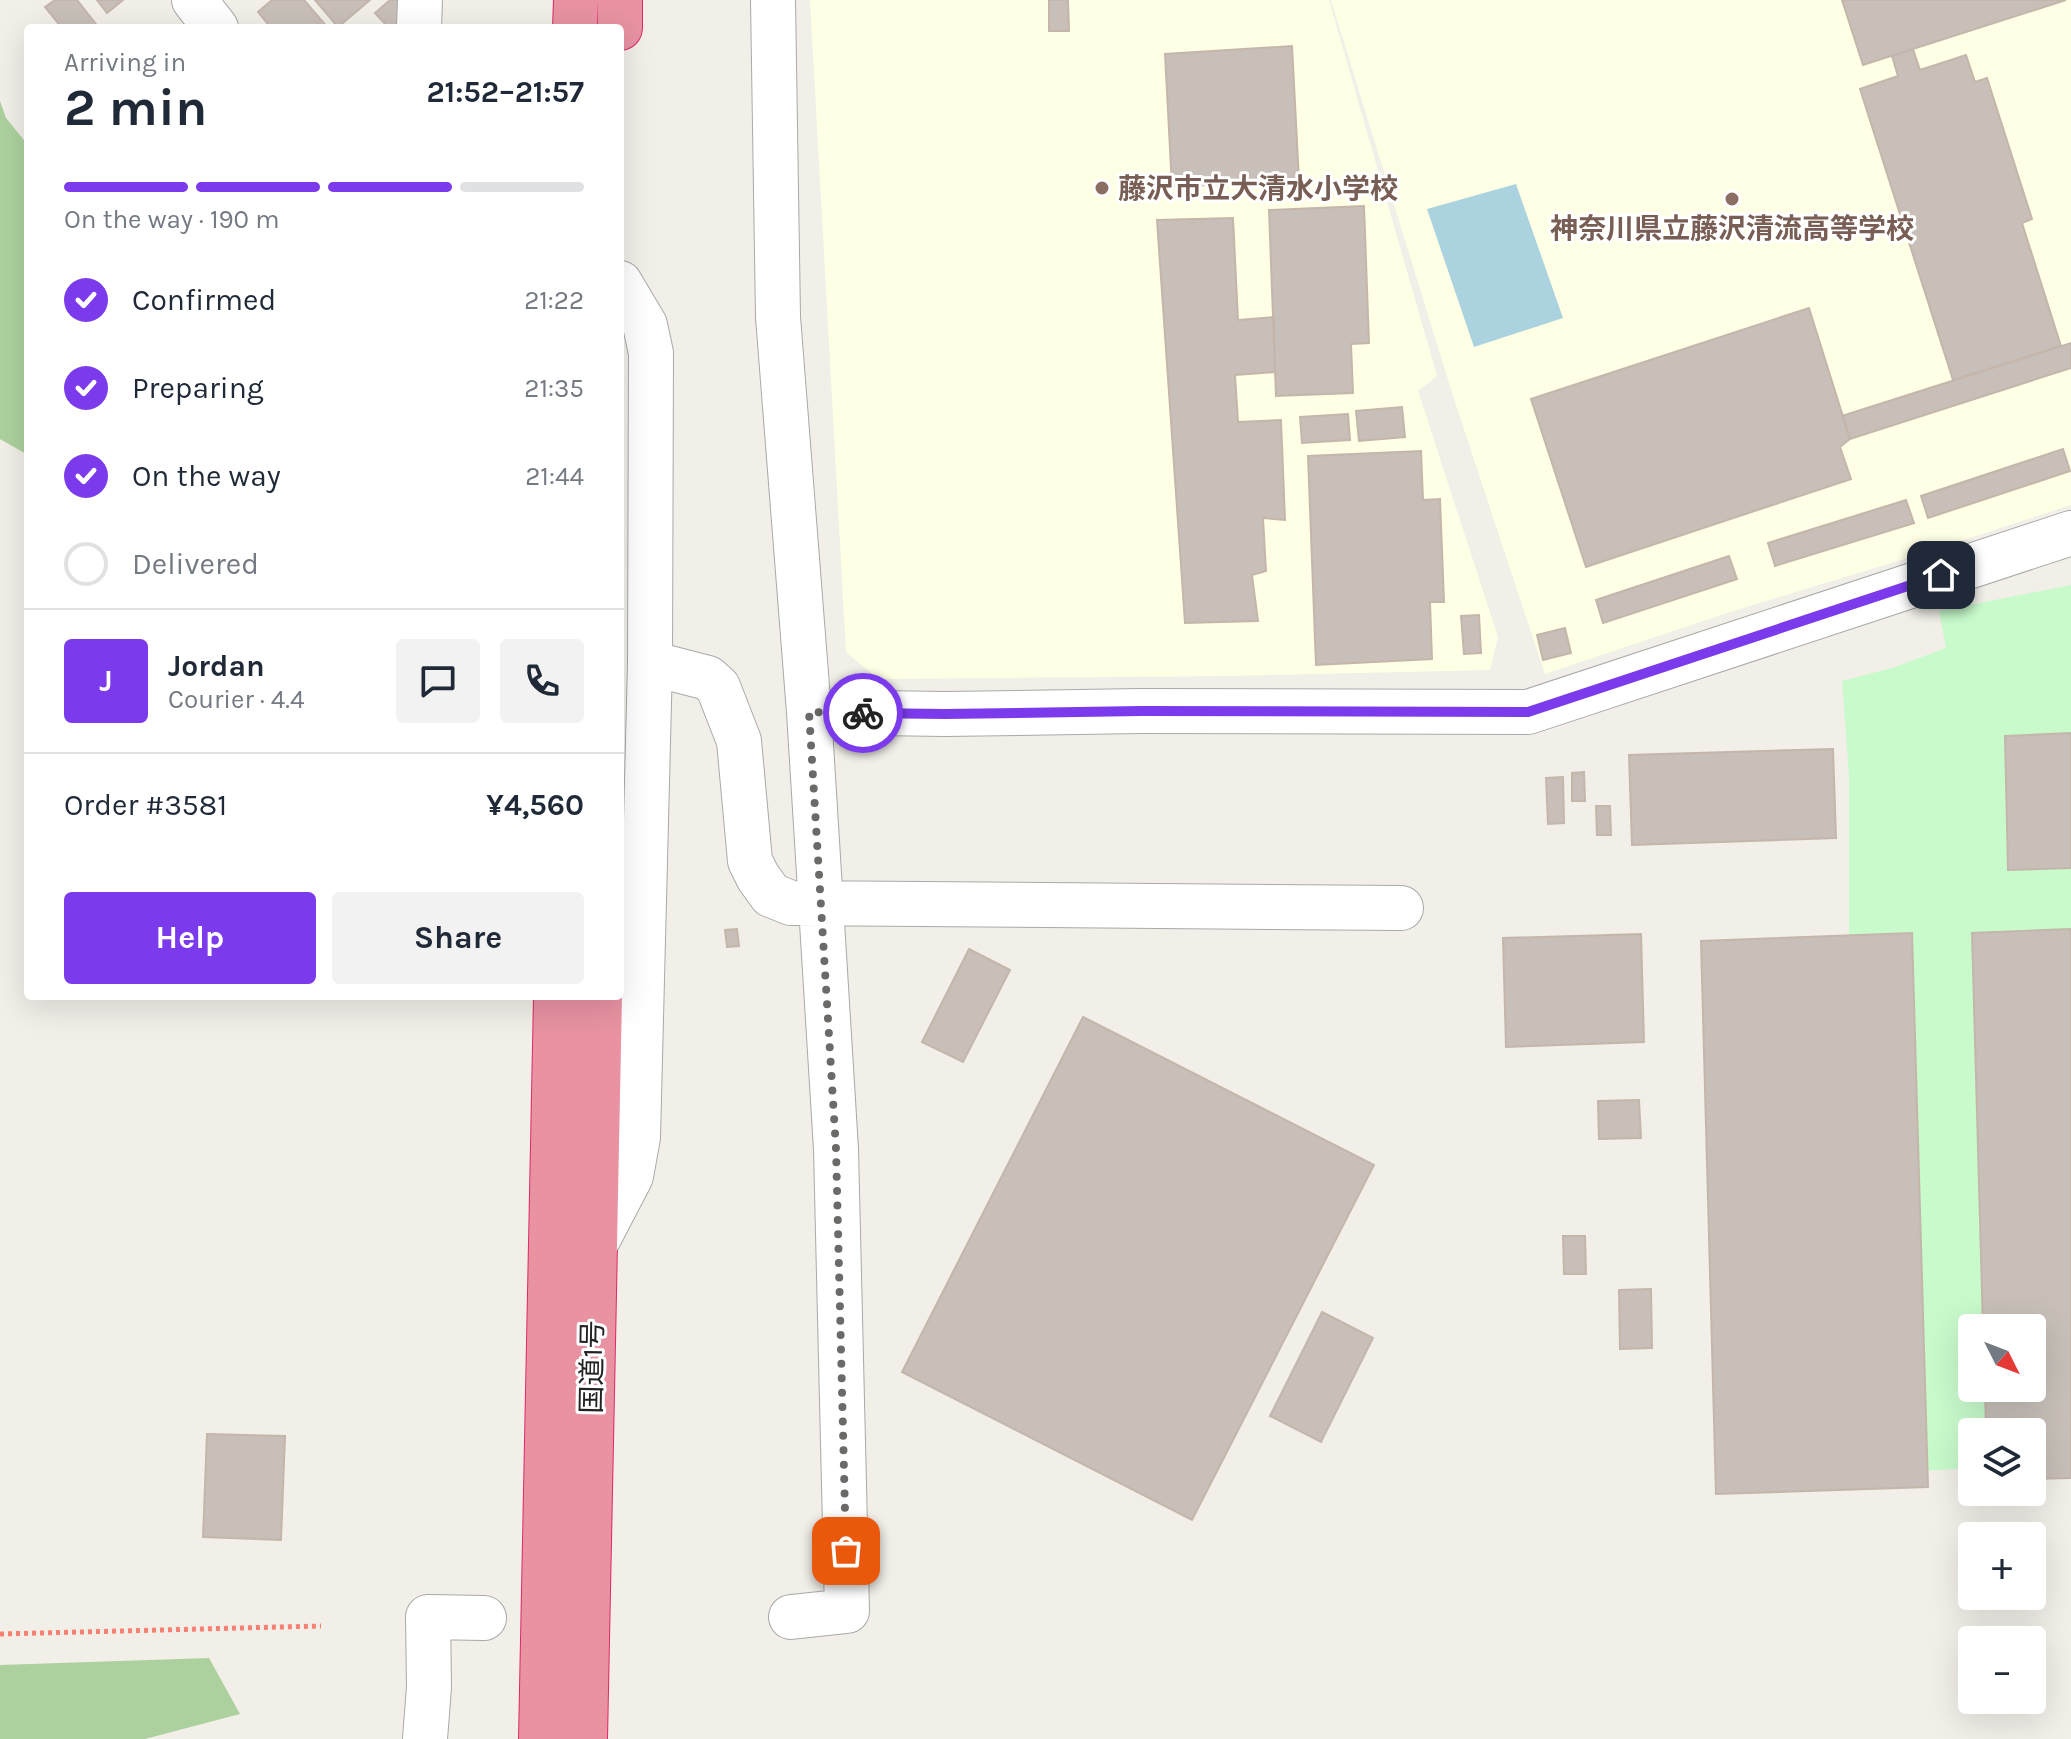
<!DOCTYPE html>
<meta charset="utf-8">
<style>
:root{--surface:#fff;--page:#f2f2f3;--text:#1f2937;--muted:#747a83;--line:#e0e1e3;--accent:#7c3aed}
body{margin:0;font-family:Karla,"Noto Sans JP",sans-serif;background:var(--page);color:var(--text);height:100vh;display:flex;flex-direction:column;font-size:30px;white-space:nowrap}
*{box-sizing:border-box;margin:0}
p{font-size:26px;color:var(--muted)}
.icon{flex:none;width:44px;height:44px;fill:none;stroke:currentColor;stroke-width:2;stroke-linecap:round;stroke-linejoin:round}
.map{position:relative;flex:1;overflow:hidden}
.details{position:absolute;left:24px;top:24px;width:600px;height:976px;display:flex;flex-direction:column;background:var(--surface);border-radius:8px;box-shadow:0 8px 32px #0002}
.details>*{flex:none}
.needle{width:52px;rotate:132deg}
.fabs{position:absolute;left:1958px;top:1314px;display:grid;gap:16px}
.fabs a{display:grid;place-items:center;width:88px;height:88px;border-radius:8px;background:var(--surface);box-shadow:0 8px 32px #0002;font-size:40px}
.pin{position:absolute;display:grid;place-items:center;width:68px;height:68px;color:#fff;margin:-34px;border-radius:16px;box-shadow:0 4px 12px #0006}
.courier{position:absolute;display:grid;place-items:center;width:80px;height:80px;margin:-40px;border:6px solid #7c3aed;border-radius:50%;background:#fff;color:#222;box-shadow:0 2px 10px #0007}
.head em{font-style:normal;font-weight:700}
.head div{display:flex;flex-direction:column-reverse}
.head{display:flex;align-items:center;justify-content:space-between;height:136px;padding:0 40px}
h1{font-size:52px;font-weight:700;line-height:60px}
.bar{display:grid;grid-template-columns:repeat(4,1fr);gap:12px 8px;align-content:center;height:96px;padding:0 40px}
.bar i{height:10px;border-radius:6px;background:var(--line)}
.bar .current{background:var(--accent)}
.bar p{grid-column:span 4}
.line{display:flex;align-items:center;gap:20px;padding:0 40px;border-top:2px solid var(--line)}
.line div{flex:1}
.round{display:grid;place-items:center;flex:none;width:84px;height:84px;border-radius:8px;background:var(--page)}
ol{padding:0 40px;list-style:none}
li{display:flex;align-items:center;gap:24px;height:88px}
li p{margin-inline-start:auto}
li .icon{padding:8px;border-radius:50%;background:var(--accent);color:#fff;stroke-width:4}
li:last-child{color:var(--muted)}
li i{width:44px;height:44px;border:4px solid var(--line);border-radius:50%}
.button{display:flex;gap:16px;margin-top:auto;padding:16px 40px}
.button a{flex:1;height:92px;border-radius:8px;background:var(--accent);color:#fff;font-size:32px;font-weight:700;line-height:92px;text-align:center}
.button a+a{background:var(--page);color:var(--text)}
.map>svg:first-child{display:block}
</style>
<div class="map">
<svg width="2071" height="1739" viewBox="0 0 2071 1739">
<rect width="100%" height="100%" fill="#f2efe9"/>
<path fill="#ffffe5" d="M810,0H1329L1437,376L1418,391L1498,637L1490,670L1229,676L878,679L846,652Z
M1331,0H2071V505L1927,552L1730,612L1545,674L1454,399Z"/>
<path fill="#add19e" d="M0,101L6,118L28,145V455L0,439Z
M209,1658L240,1714L145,1739H0V1665Z"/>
<path fill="#c8facc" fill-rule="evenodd" d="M2071,585V1461L2032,1432H1972V1468L1857,1475L1849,1021V775L1842,681L1892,668L1946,648L1939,611ZM1972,1328H2032V1388H1972Z"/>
<path fill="#aad3df" d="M1516,184L1563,318L1474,347L1427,209Z"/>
<path fill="#c7bfb8" stroke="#c4b6ab" stroke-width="2" d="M55,0H77L99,28H62L45,7Z
M97,0H123L107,13Z
M272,0H304L328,28H271L258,12Z
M315,0H370L338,27Z
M390,0H400L401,28H389L375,13Z
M1049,0H1068L1069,31H1049Z
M1842,0H2066L1863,65Z
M1292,46L1299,180L1172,187L1165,54Z
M1913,49L1920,70L1966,55L1975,82L1987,78L2032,219L2022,223L2061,346L1953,380L1860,89L1898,76L1892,56Z
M1364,206L1369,343L1351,344L1353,393L1276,396L1269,210Z
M1233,218L1238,320L1274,317L1275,372L1235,375L1238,422L1281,420L1285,520L1263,518L1266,571L1252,575L1258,621L1185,623L1157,220Z
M1809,308L1850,439L1840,447L1851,479L1586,567L1531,399Z
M2071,343V368L1850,439L1842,416Z
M1402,407L1405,437L1359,441L1356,411Z
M1348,414L1350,440L1302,443L1300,417Z
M2063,449L2070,471L1928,518L1921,496Z
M1421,451L1423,500L1440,499L1444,602H1430L1432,659L1316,665L1308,456Z
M1906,500L1914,523L1775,566L1768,543Z
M1729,556L1737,579L1603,623L1596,600Z
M1479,615L1481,653L1464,654L1461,616Z
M1565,628L1571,653L1543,660L1537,635Z
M2071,733V868L2008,870L2005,736Z
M1833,749L1836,838L1632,845L1629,755Z
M1584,772L1585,801H1572V773Z
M1563,777L1564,823L1548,824L1546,778Z
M1596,806H1610L1611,835H1597Z
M737,929L739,946L727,947L725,930Z
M2071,929V1478L2032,1479V1432H1986L1985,1388H2032V1328H1983L1972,933Z
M1912,933L1928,1487L1716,1494L1701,941Z
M1641,934L1644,1042L1506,1047L1503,938Z
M969,949L1010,970L963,1062L922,1042Z
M1083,1017L1374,1165L1192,1520L902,1372Z
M1639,1100L1641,1138L1599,1139L1598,1101Z
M1563,1236H1585L1586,1274H1564Z
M1651,1289L1652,1348L1620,1349L1619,1290Z
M1322,1312L1373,1338L1321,1442L1270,1416Z
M207,1434L285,1436L281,1540L203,1537Z"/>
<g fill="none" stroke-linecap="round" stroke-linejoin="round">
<g stroke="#a9a9a9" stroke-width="46">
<path id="minor" d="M194,0L216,28
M773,0L778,317L809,712L836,1149L847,1611L791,1617
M419,28L420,0
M650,663L708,678L718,687L739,741L750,861L758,877L771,895L791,903L1401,908
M809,712L945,714L1141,711L1528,712L2071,533
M595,1245L631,1176L638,1137L650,663L651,353L645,325L620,283
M425,1739L429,1687L428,1617L484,1618"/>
</g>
<g stroke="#dc2a67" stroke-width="46">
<path id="highway" d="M575,28L576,0
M620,28V0
M541,1739L556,996
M585,1739L600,996"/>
</g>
<path stroke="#fa8072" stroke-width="5" stroke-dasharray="4 4" stroke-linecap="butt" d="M0,1634L321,1626"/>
<use href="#minor" stroke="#fff" stroke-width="44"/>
<use href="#highway" stroke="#e892a2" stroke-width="44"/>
</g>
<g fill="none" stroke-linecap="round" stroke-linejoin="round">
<path stroke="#6b6a68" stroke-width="8" stroke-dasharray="0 14.4" d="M846,1551L836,1149L809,712L863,713"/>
<path stroke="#7c3aed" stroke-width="10" d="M863,713L945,714L1141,711L1528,712L1941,575"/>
</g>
<g fill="#8d6e63" stroke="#fff" stroke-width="3">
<circle cx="1102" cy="188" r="8"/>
<circle cx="1732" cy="199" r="8"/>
</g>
<g text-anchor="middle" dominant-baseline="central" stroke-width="6" stroke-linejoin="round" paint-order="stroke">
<g font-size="28" font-weight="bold" fill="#785e54" stroke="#fff" text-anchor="start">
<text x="1118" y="188">藤沢市立大清水小学校</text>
<text x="1732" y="228" text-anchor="middle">神奈川県立藤沢清流高等学校</text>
</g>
<g font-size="28" fill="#222" stroke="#fff">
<text transform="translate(592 1367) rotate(-89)">国道1号</text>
</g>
</g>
</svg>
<div class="fabs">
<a><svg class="needle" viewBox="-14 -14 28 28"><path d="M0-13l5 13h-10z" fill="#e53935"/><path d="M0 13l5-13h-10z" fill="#747a83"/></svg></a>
<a><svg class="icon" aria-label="layers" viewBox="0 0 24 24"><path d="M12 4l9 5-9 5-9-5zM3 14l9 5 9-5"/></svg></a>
<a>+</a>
<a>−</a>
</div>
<div class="pin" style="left:846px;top:1551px;background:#ea580c"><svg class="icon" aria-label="bag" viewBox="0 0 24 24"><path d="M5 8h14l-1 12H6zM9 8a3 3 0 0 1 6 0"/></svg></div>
<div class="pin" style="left:1941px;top:575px;background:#1f2937"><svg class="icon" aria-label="home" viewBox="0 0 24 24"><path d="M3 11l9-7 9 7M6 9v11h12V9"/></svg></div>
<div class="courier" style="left:863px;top:713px"><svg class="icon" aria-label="bike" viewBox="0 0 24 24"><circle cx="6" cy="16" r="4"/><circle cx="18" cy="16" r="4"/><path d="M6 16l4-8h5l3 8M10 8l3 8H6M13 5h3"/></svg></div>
<section class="details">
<div class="head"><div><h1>2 min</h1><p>Arriving in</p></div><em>21:52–21:57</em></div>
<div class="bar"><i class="current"></i><i class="current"></i><i class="current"></i><i></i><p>On the way · 190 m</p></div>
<ol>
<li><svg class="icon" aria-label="check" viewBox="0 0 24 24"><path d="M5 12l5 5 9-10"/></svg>Confirmed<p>21:22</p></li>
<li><svg class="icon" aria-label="check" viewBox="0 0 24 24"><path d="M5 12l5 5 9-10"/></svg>Preparing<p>21:35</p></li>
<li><svg class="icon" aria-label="check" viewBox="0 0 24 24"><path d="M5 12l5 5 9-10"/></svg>On the way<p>21:44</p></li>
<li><i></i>Delivered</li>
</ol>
<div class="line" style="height:144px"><b class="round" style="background:var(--accent);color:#fff">J</b><div><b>Jordan</b><p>Courier · 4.4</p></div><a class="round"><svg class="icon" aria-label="chat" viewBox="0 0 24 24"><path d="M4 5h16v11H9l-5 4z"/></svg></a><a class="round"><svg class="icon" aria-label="phone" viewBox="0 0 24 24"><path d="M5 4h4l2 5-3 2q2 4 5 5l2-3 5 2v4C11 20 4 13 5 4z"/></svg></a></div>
<div class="line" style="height:104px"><div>Order #3581</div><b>¥4,560</b></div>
<div class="button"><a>Help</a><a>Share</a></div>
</section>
</div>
